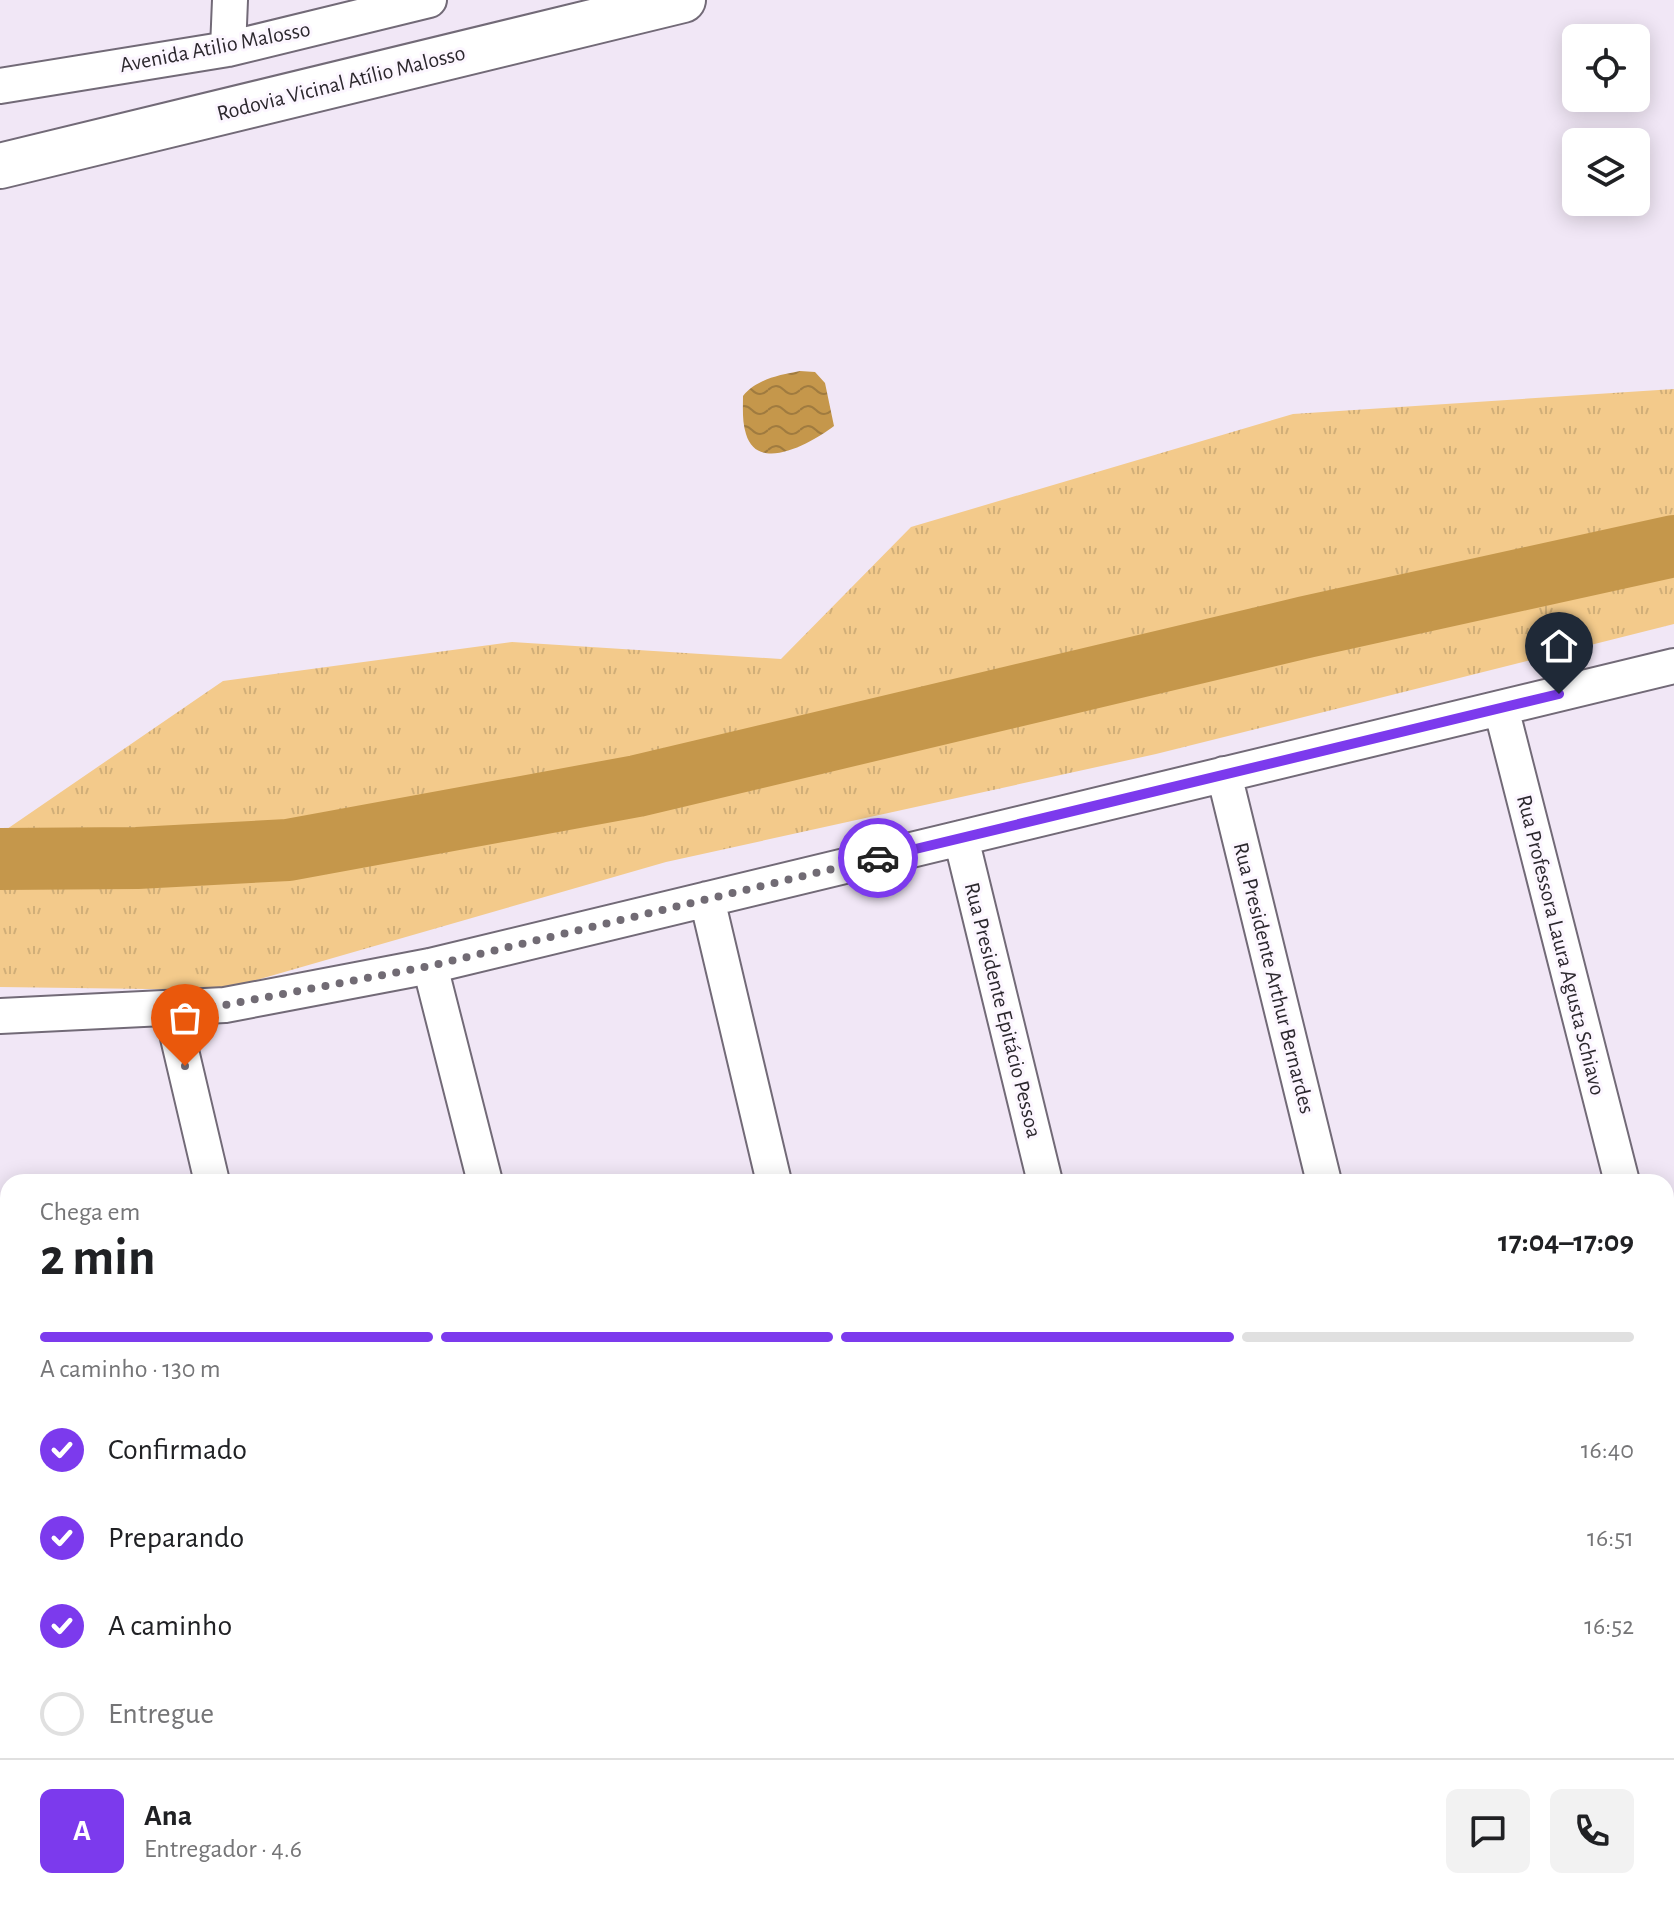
<!DOCTYPE html>
<html lang="pt">
<meta charset="utf-8">
<style>
:root{--surface:#fff;--page:#f2f2f2;--text:#202124;--muted:#757577;--line:#e0e0e0;--accent:#7c3aed}
body{margin:0;font-family:"Alegreya Sans",sans-serif;background:var(--page);color:var(--text);height:100vh;display:flex;flex-direction:column;font-size:30px;white-space:nowrap}
*{box-sizing:border-box;margin:0}
p{font-size:26px;color:var(--muted)}
.icon{flex:none;width:44px;height:44px;fill:none;stroke:currentColor;stroke-width:2;stroke-linecap:round;stroke-linejoin:round}
.map{position:relative;flex:1;overflow:hidden}
.panel{position:absolute;left:0px;top:1174px;width:1674px;height:744px;display:flex;flex-direction:column;background:var(--surface);border-radius:24px 24px 0 0;box-shadow:0 4px 20px #0003}
.panel>*{flex:none}
.fabs{position:absolute;left:1562px;top:24px;display:grid;gap:16px}
.fabs a{display:grid;place-items:center;width:88px;height:88px;border-radius:12px;background:var(--surface);box-shadow:0 4px 20px #0003;font-size:40px}
.pin{position:absolute;display:grid;place-items:center;width:68px;height:68px;color:#fff;margin:-82px -34px;border-radius:50% 50% 50% 0;rotate:-45deg;box-shadow:0 0 8px #0007}
.pin .icon{rotate:45deg}
.courier{position:absolute;display:grid;place-items:center;width:80px;height:80px;margin:-40px;border:6px solid #7c3aed;border-radius:50%;background:#fff;color:#222;box-shadow:0 2px 10px #0007}
.overview em{font-style:normal;font-weight:600}
.overview div{display:flex;flex-direction:column-reverse}
.overview{display:flex;align-items:center;justify-content:space-between;height:136px;padding:0 40px}
h1{font-size:52px;font-weight:600;line-height:60px}
.bar{display:grid;grid-template-columns:repeat(4,1fr);gap:12px 8px;align-content:center;height:96px;padding:0 40px}
.bar i{height:10px;border-radius:6px;background:var(--line)}
.bar .active{background:var(--accent)}
.bar p{grid-column:span 4}
.line{display:flex;align-items:center;gap:20px;padding:0 40px;border-top:2px solid var(--line)}
.line div{flex:1}
.round{display:grid;place-items:center;flex:none;width:84px;height:84px;border-radius:12px;background:var(--page)}
ol{padding:0 40px;list-style:none}
li{display:flex;align-items:center;gap:24px;height:88px}
li p{margin-inline-start:auto}
li .icon{padding:8px;border-radius:50%;background:var(--accent);color:#fff;stroke-width:4}
li:last-child{color:var(--muted)}
li i{width:44px;height:44px;border:4px solid var(--line);border-radius:50%}
.map>svg:first-child{display:block}
</style>
<div class="map">
<svg width="1674" height="1918" viewBox="0 0 1674 1918">
<defs>
<pattern id="park-tufts" width="24" height="20" patternUnits="userSpaceOnUse" patternTransform="scale(2)"><rect width="24" height="20" fill="#f3ca8b"/><path d="M3 7l-1-3M5 7V3M7 7l1-3M15 17l-1-3M17 17v-4M19 17l1-3" fill="none" stroke="#d0ae78"/></pattern>
<pattern id="water-waves" width="16" height="10" patternUnits="userSpaceOnUse" patternTransform="scale(2)"><rect width="16" height="10" fill="#c5974b"/><path d="M0 5q4-4 8 0t8 0" fill="none" stroke="#a07b3f"/></pattern>
</defs>
<rect width="100%" height="100%" fill="#f1e7f6"/>
<path fill="url(#park-tufts)" d="M1674,389V624L1156,754L666,862L222,990L0,987V830L7,829L223,681L512,642L781,659L911,527L1293,414Z"/>
<path fill="url(#water-waves)" d="M800,371L815,372L825,383L834,426C814,441 758,475 746,434C742,422 743,408 743,396C757,379 779,375 800,371Z"/>
<g fill="none" stroke-linecap="round" stroke-linejoin="round">
<path stroke="#c5974b" stroke-width="62" d="M0,859L137,858L288,850L637,786L1306,627L1674,546"/>
<g stroke="#726a77" stroke-width="38">
<path id="minor" d="M228,49L230,0
M0,86L228,49L429,0
M1501,708L1622,1182
M1224,774L1324,1182
M961,838L1045,1182
M707,899L774,1182
M430,966L485,1182
M171,1008L212,1182
M0,1016L225,1005L430,966L1674,666
M1666,1357L1674,1388
M0,1639L8,1662
M95,1910L98,1918
M393,1910L395,1918
M669,1910L671,1918
M944,1910L946,1918
M1224,1910L1226,1918
M1527,1910L1554,1918"/>
</g>
<g stroke="#726a77" stroke-width="48">
<path id="tertiary" d="M0,166L683,0"/>
</g>
<g stroke="#726a77" stroke-width="48">
<path id="secondary" d="M1666,1715L1674,1711
M1666,1755L1674,1751
M1185,1918L1199,1910
M1404,1918L1427,1914
M1473,1918L1490,1910"/>
</g>
<use href="#minor" stroke="#fff" stroke-width="34"/>
<use href="#tertiary" stroke="#fff" stroke-width="44"/>
<use href="#secondary" stroke="#fff" stroke-width="44"/>
</g>
<g fill="none" stroke-linecap="round" stroke-linejoin="round">
<path stroke="#716b74" stroke-width="8" stroke-dasharray="0 14.4" d="M185,1066L171,1008L225,1005L430,966L878,858"/>
<path stroke="#7c3aed" stroke-width="10" d="M878,858L1559,694"/>
</g>
<g text-anchor="middle" dominant-baseline="central" stroke-width="6" stroke-linejoin="round" paint-order="stroke">
<g font-size="22" fill="#2c282e" stroke="#fcf6ff">
<text transform="translate(215 47) rotate(-11)">Avenida Atilio Malosso</text>
<text transform="translate(341 83) rotate(-14)">Rodovia Vicinal Atílio Malosso</text>
<text transform="translate(1561 945) rotate(76)">Rua Professora Laura Agusta Schiavo</text>
<text transform="translate(1274 978) rotate(76)">Rua Presidente Arthur Bernardes</text>
<text transform="translate(1003 1010) rotate(76)">Rua Presidente Epitácio Pessoa</text>
</g>
</g>
</svg>
<div class="fabs">
<a><svg class="icon" aria-label="locate" viewBox="0 0 24 24"><circle cx="12" cy="12" r="6"/><path d="M12 2v4M12 18v4M2 12h4M18 12h4"/></svg></a>
<a><svg class="icon" aria-label="layers" viewBox="0 0 24 24"><path d="M12 4l9 5-9 5-9-5zM3 14l9 5 9-5"/></svg></a>
</div>
<div class="pin" style="left:185px;top:1066px;background:#ea580c"><svg class="icon" aria-label="bag" viewBox="0 0 24 24"><path d="M5 8h14l-1 12H6zM9 8a3 3 0 0 1 6 0"/></svg></div>
<div class="pin" style="left:1559px;top:694px;background:#1f2937"><svg class="icon" aria-label="home" viewBox="0 0 24 24"><path d="M3 11l9-7 9 7M6 9v11h12V9"/></svg></div>
<div class="courier" style="left:878px;top:858px"><svg class="icon" aria-label="car" viewBox="0 0 24 24"><path d="M5 17H2v-5l4-1 3-4h7l3 4 3 1v5h-3M9 17h6M6 11h13"/><circle cx="7" cy="17" r="2"/><circle cx="17" cy="17" r="2"/></svg></div>
<section class="panel">
<div class="overview"><div><h1>2 min</h1><p>Chega em</p></div><em>17:04–17:09</em></div>
<div class="bar"><i class="active"></i><i class="active"></i><i class="active"></i><i></i><p>A caminho · 130 m</p></div>
<ol>
<li><svg class="icon" aria-label="check" viewBox="0 0 24 24"><path d="M5 12l5 5 9-10"/></svg>Confirmado<p>16:40</p></li>
<li><svg class="icon" aria-label="check" viewBox="0 0 24 24"><path d="M5 12l5 5 9-10"/></svg>Preparando<p>16:51</p></li>
<li><svg class="icon" aria-label="check" viewBox="0 0 24 24"><path d="M5 12l5 5 9-10"/></svg>A caminho<p>16:52</p></li>
<li><i></i>Entregue</li>
</ol>
<div class="line" style="height:144px"><b class="round" style="background:var(--accent);color:#fff">A</b><div><b>Ana</b><p>Entregador · 4.6</p></div><a class="round"><svg class="icon" aria-label="chat" viewBox="0 0 24 24"><path d="M4 5h16v11H9l-5 4z"/></svg></a><a class="round"><svg class="icon" aria-label="phone" viewBox="0 0 24 24"><path d="M5 4h4l2 5-3 2q2 4 5 5l2-3 5 2v4C11 20 4 13 5 4z"/></svg></a></div>
</section>
</div>
